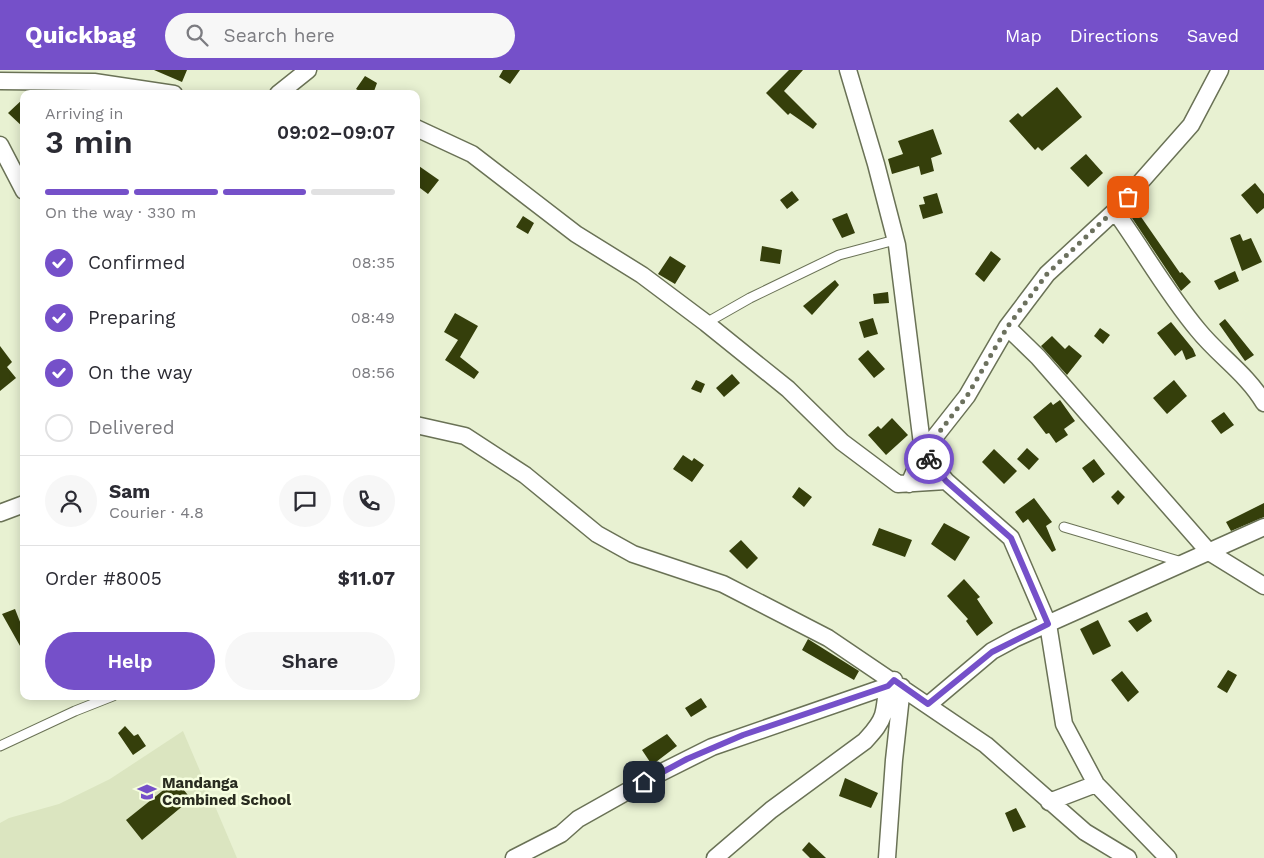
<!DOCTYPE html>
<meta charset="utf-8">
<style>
:root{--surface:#fff;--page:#f7f7f7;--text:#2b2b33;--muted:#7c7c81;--line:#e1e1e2;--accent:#7550c9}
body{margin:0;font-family:"Work Sans",sans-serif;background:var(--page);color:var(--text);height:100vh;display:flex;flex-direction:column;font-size:19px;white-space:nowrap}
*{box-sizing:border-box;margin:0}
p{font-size:16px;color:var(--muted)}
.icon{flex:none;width:28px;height:28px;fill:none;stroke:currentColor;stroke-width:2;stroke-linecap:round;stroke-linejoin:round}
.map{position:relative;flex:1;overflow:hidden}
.drawer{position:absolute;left:20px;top:20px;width:400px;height:610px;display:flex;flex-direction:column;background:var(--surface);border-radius:10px;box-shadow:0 2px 12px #0003}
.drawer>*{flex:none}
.pin{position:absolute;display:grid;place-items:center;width:42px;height:42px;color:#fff;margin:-21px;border-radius:10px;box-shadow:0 2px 8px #0006}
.courier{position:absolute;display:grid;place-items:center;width:50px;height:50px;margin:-25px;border:4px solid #7550c9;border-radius:50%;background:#fff;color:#222;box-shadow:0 1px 6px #0007}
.overview em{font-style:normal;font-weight:600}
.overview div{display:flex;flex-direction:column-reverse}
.overview{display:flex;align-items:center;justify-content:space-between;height:85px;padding:0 25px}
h1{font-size:32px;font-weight:600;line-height:38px}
.bar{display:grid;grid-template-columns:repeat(4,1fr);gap:8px 5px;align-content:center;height:60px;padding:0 25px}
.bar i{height:6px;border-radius:4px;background:var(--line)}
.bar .active{background:var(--accent)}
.bar p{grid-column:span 4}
.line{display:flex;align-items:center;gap:12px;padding:0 25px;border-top:1px solid var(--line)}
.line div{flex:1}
.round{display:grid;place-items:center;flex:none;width:52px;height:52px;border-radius:26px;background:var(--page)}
ol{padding:0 25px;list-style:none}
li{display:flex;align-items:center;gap:15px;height:55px}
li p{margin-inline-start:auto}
li .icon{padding:5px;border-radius:50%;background:var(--accent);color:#fff;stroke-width:4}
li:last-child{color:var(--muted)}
li i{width:28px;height:28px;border:2px solid var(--line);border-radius:50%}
.action{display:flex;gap:10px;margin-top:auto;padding:10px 25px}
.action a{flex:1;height:58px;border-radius:30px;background:var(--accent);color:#fff;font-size:20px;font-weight:600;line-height:58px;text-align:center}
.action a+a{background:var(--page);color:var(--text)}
header{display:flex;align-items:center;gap:30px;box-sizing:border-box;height:70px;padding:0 25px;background:var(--accent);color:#fff}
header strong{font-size:24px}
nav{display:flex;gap:28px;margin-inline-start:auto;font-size:18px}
.search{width:350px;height:45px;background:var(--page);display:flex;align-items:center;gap:12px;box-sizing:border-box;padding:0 18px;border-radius:28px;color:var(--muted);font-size:19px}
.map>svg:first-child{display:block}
</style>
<header>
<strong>Quickbag</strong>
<div class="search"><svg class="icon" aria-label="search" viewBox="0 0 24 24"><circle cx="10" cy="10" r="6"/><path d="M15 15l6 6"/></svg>Search here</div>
<nav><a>Map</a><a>Directions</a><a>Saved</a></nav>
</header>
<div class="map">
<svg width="1264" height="788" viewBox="0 0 1264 788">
<rect width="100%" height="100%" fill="#e8f1d2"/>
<path fill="#dbe5c0" d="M183,661L237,788H0V753L9,748L59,734L110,709Z"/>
<path fill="#353f0b" d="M154,0H187L182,12Z
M503,0H520L510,14L499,7Z
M789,0H803L784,21L817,54L813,59L790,43L788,45L766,23Z
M365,6L377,13L373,24H364L356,19Z
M1057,17L1082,47L1042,81L1038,77L1035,80L1009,51L1018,43L1022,47Z
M24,28V58L8,43Z
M933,59L942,84L931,88L934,101L921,105L919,96L892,104L888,89L903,84L898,71Z
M1086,84L1103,103L1088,117L1070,98Z
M416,94L439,110L428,124L416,115Z
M1255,113L1264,124V138L1257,144L1241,125Z
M792,121L799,130L787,139L780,130Z
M937,123L943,143L923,149L919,135L925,134L923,127Z
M847,143L855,163L842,168L832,149Z
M1139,144L1180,203L1182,202L1191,212L1181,221L1132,148Z
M523,146L534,153L528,164L516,157Z
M1240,164L1243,171L1251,168L1262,192L1242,201L1230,168Z
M762,176L782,180L780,194L760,191Z
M991,181L1001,189L984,212L975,204Z
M670,186L686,196L675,214L658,204Z
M1235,201L1239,211L1219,220L1214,211Z
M835,210L839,215L812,245L803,236Z
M888,222L889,233L874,234L873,224Z
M455,243L478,256L460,287L479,302L474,309L445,290L458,270L444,262Z
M873,248L878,264L864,268L859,252Z
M1225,249L1254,285L1245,291L1219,254Z
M1171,252L1193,279L1196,286L1186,290L1182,280L1175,286L1157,263Z
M1100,258L1110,265L1103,274L1094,266Z
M1052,266L1065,279L1069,275L1082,286L1067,305L1041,276Z
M0,276L12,292L7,297L16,308L0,321Z
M868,280L885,299L874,308L858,289Z
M732,304L740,313L724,327L716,318Z
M696,310L705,314L701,323L691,319Z
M1174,310L1187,326L1167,344L1153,328Z
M1060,330L1075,351L1064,359L1068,365L1056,373L1049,363L1046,364L1033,347L1051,332L1053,335Z
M1224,342L1234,355L1221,364L1211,351Z
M892,348L908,365L886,385L868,365L878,356L881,359Z
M1027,378L1039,389L1029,400L1017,389Z
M994,379L1017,401L1004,414L982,392Z
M683,385L692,391L694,388L704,395L692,412L673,399Z
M1094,389L1105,404L1093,413L1082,398Z
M799,417L812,427L804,437L792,427Z
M1118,420L1125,427L1118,435L1111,427Z
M1034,428L1052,452L1046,456L1056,480L1052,482L1028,449L1023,453L1015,442Z
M1264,433V447L1231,461L1226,452Z
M944,453L970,467L955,491L931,474Z
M879,458L912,470L905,487L872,475Z
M741,470L758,488L747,499L729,481Z
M964,509L980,527L977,529L993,553L977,566L966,551L968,549L947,526Z
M15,539L24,562V583L2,544Z
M1147,542L1152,551L1137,562L1128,551Z
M1098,550L1111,576L1093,585L1080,559Z
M808,569L859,601L854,610L802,580Z
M1228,600L1237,605L1227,623L1217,617Z
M1122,601L1139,622L1128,632L1111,610Z
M701,628L707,637L691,647L685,638Z
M125,656L134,666L138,664L146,676L133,685L118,663Z
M667,664L677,676L652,695L642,680Z
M845,708L878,723L871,738L839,726Z
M176,710L191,729L142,770L126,750Z
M1016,738L1026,757L1013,762L1005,743Z
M809,772L826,788H810L802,780Z"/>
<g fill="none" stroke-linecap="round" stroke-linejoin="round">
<g stroke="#6a7256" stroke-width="11">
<path id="service" d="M706,253L750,228L839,185L895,170
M1064,457L1182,492
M0,676L75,641L113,626"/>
</g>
<g stroke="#6a7256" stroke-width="19">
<path id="minor" d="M848,0L876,94L897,175L923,382L946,411L1011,468L1048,554L1064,654L1096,714L1168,788
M0,11L94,12L174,24
M278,24L308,0
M416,58L472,84L576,164L642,205L706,253L788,319L842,372L898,414L946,411
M0,75L24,121
M1115,141C1143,180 1167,223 1198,260C1219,286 1247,304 1264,333
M1007,257L1038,287L1209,482L1264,516
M416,355L465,366L525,405L597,464L633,484L723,514L828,568L986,675L1085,762L1128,788
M909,414L923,382L967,326L1007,257L1047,204L1115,141L1191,55L1220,0
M0,443L24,434
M928,635L992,581L1016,568L1264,457
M1049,732L1096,714
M514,788L561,764L578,749L658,704L712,677L888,616
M715,788L771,740L865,671C872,663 880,655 883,645C887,632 884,620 894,610
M887,788L894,690L902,617"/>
</g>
<use href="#service" stroke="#fff" stroke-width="9"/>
<use href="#minor" stroke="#fff" stroke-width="16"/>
</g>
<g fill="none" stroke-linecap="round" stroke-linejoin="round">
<path stroke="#6c715e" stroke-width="5" stroke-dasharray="0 9" d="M929,389L924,382L967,326L1008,256L1047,204L1128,127"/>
<path stroke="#7550c9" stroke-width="6" d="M644,712L687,689L743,665L888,616L894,610L928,634L992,582L1048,554L1011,468L946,411L929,389"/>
</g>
<defs>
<g id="school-bare" transform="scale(1.5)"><path d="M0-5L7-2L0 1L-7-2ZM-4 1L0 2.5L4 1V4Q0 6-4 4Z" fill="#7550c9" stroke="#f6fedf" stroke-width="2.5" paint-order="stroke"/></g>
</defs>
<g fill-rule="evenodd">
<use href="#school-bare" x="147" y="722"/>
</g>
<g text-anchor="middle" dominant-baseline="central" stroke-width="5" stroke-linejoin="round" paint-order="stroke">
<g font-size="15" font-weight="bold" fill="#292c20" stroke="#f6fedf" text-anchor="start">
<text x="162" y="713">Mandanga<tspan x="162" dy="17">Combined School</tspan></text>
</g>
</g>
</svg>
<div class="pin" style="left:1128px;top:127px;background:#ea580c"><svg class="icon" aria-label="bag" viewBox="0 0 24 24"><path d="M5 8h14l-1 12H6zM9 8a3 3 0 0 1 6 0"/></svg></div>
<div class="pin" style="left:644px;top:712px;background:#1f2937"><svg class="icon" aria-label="home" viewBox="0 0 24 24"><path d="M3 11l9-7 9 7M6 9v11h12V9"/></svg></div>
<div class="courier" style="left:929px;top:389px"><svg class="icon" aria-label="bike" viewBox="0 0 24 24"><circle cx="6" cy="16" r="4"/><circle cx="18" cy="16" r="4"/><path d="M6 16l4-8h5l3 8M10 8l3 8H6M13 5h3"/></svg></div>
<section class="drawer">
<div class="overview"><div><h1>3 min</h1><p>Arriving in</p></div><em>09:02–09:07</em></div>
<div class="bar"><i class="active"></i><i class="active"></i><i class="active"></i><i></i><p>On the way · 330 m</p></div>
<ol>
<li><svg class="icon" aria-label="check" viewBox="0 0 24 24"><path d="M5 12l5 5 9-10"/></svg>Confirmed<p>08:35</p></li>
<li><svg class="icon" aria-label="check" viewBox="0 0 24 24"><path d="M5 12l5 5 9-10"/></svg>Preparing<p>08:49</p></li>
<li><svg class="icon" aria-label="check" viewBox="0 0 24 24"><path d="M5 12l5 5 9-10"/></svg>On the way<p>08:56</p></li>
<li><i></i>Delivered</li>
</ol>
<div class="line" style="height:90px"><a class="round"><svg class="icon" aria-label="person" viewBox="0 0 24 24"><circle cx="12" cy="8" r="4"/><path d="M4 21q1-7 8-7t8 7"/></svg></a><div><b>Sam</b><p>Courier · 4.8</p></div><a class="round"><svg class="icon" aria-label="chat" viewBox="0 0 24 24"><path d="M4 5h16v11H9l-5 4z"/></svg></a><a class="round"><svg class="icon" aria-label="phone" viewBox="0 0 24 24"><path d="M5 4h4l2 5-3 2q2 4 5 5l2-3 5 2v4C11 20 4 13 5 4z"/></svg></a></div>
<div class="line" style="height:65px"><div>Order #8005</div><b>$11.07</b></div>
<div class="action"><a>Help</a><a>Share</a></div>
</section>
</div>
